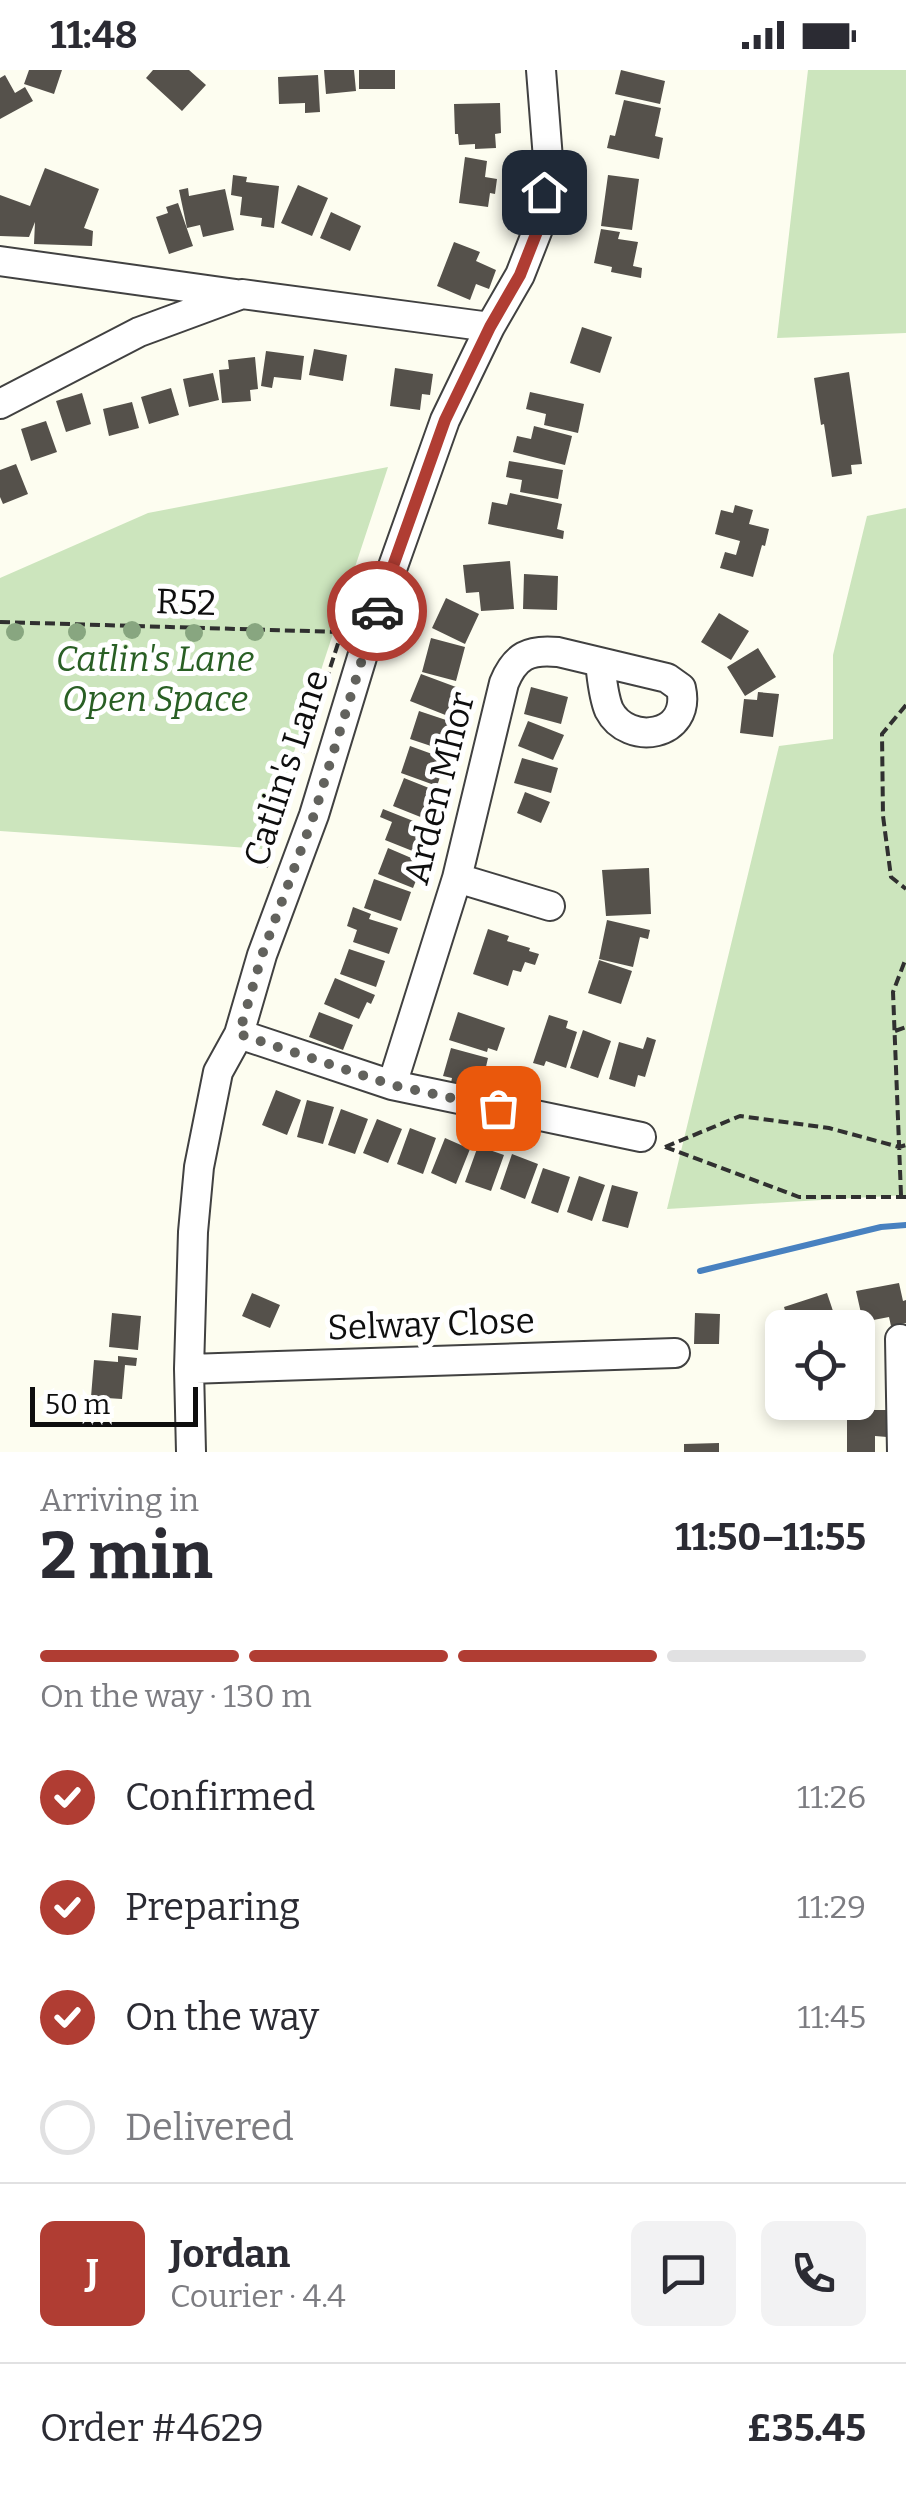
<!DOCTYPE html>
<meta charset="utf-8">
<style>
:root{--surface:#fff;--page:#f2f2f3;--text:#2b2b33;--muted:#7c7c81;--line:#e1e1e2;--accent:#b03d33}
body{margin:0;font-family:Bitter,serif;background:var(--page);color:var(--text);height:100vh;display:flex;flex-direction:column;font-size:38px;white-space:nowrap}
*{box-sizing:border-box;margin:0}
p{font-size:32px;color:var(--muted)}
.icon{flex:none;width:55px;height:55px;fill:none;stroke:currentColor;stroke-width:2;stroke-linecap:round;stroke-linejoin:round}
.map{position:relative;height:1382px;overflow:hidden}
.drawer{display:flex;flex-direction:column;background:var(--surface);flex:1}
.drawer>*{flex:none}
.controls{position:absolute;left:765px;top:1240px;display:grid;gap:20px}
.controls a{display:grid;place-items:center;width:110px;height:110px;border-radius:15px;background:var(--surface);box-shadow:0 5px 15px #0003;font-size:50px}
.scale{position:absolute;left:30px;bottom:25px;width:168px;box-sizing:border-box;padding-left:10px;border:5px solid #0e0e0e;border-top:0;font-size:28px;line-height:35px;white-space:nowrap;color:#0e0e0e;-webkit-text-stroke:8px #fff;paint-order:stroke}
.pin{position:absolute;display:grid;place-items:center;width:85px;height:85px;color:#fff;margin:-42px;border-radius:20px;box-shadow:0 5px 15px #0006}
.courier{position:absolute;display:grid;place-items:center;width:100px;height:100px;margin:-50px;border:8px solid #b03d33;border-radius:50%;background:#fff;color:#222;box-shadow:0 2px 12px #0007}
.head em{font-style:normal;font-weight:700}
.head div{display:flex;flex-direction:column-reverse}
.head{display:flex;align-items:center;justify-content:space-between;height:170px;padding:0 40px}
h1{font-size:65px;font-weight:700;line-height:75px}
.bar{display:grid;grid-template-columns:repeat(4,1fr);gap:15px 10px;align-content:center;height:120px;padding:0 40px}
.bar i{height:12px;border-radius:8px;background:var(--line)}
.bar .active{background:var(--accent)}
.bar p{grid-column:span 4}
.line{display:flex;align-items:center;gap:25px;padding:0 40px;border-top:2px solid var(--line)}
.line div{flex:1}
.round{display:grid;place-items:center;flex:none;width:105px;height:105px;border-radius:15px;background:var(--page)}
ol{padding:0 40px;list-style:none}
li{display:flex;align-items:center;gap:30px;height:110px}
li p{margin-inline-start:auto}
li .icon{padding:10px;border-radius:50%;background:var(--accent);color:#fff;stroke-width:4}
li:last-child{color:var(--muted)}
li i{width:55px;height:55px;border:5px solid var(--line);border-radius:50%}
.status{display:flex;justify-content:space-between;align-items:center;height:70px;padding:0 50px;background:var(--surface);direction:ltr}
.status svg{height:28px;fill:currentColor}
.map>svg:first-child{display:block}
</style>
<div class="status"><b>11:48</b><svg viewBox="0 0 49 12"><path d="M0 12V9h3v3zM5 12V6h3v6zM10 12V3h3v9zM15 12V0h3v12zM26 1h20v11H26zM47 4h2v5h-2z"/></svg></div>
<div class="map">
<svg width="906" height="1382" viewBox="0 0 906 1382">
<rect width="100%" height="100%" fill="#fdfdf0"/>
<path fill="#cce5bd" d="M808,0H906V263L777,268Z
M388,397L262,779L0,761V508L148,443Z
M906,438V1125L667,1139L779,676L833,669V585L867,446Z"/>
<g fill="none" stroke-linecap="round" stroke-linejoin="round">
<path stroke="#4881c0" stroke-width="6" d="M700,1201L881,1157L906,1155"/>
</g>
<path fill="#55514b" d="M29,0H62L54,24L24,14Z
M153,0H189L206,15L182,41L146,8Z
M324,0H354L356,21L326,24Z
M359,0H395V19H359Z
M621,0L665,11L660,34L615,24Z
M5,5L15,23L25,17L33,31L0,49V8Z
M318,5L320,42L305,43V33L279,34L278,7Z
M624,30L661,38L655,66L663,68L659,89L607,78L610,65L615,66Z
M500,33L501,63L495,64L496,78L475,79V74L459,75L458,64H455L454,34Z
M465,87L487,91L485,107L497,109L495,124L490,123L488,137L459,133Z
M45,98L99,119L84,158L93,161L92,176L34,174L35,152L29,167L0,166V125L30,136Z
M233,105L247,107L246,112L279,116L274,158L261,156L262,148L240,145L242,127L231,125Z
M608,105L639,109L632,160L601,156Z
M298,115L328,128L312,166L281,153Z
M188,118L189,126L225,119L234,160L203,167L200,155L187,158L179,120Z
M178,133L193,176L169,184L156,147L168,143L166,137Z
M331,142L361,156L350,181L320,168Z
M601,159L620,162L618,169L638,172L633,196L642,198L641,208L611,202L612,197L594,193Z
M454,172L480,182L476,191L496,200L489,219L476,214L470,230L437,216Z
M582,257L612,267L600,303L570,293Z
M314,279L347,285L343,311L309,305Z
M266,281L304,286L301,310L274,307L272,318L261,316Z
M255,287L258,319L250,320L251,331L222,333L219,300L229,299L228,290Z
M395,298L433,304L430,325L422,324L420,340L390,336Z
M849,302L862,394L851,395L852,404L832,407L824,354L821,355L814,308Z
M213,303L219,330L189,337L183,309Z
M171,318L179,345L149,354L141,327Z
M530,322L584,334L578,363L544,355L546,344L526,339Z
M82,323L91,354L66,362L56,331Z
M132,332L139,358L109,366L103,339Z
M46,351L57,382L31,391L21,359Z
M534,356L572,366L565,395L513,382L517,366L531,369Z
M509,391L563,400L558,429L520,422L522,410L506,407Z
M16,394L28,424L3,434L0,427V400Z
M510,423L562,434L557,459L564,461L563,469L488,454L492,432L507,435Z
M735,435L753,440L749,454L769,459L765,476L762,475L753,507L720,498L725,482L736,485L740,471L715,464L721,440L733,443Z
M510,491L514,539L481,541L479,522L466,523L463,495Z
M524,504L558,506L557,540L523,539Z
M446,528L479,544L465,574L432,558Z
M719,543L749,561L731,590L701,572Z
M431,568L465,577L456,611L422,602Z
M758,578L776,607L745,626L727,597Z
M421,604L464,620L453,648L410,631Z
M531,617L568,627L561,654L524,644Z
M758,622L779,624L773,667L740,663L744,629L757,630Z
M419,641L455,653L446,681L410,669Z
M528,651L564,665L553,690L518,676Z
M410,676L446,689L437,716L401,703Z
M522,688L558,698L551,723L514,713Z
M404,708L439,722L428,750L393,736Z
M525,722L550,732L541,753L517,743Z
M383,739L431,758L420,784L385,770L392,752L380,747Z
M388,778L423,793L413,818L378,804Z
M649,798L651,844L606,846L602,800Z
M374,809L411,822L401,851L364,838Z
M353,837L371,844L369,849L398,858L389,884L353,872L357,860L347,856Z
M607,850L650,860L648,869L640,867L633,897L599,889Z
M488,859L509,866L507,871L530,878L529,881L539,884L535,895L525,892L521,902L513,900L508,916L473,904Z
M349,879L385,891L376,917L340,904Z
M599,890L632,901L621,934L588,923Z
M335,908L375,925L371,934L367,932L359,949L324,934Z
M319,942L353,955L343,980L309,967Z
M458,942L505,958L497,981L488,978L487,982L449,970Z
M549,945L568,951L566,958L577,962L566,998L546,991L544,996L533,993Z
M583,960L611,971L598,1008L570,998Z
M647,967L656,970L645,1007L638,1005L635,1017L609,1009L619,972L643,979Z
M451,978L488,988L482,1014L488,1016L485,1027L450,1017L452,1008L443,1006Z
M276,1020L301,1030L287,1065L262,1055Z
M307,1030L334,1037L323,1074L297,1067Z
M341,1039L368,1049L355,1084L328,1075Z
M377,1049L402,1059L388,1093L363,1083Z
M410,1058L436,1068L423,1104L397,1094Z
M445,1068L470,1079L456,1114L431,1103Z
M478,1076L504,1085L491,1121L465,1112Z
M512,1084L538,1094L525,1129L500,1119Z
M543,1098L570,1107L558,1143L531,1133Z
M579,1106L605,1115L592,1151L567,1142Z
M612,1115L638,1122L628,1158L602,1151Z
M899,1213L903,1231L906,1230V1253L891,1256L889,1247L863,1252L856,1221Z
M252,1223L280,1235L270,1258L242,1246Z
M827,1223L837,1253L824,1258H790L784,1237Z
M112,1243L141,1246L138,1280L109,1277Z
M695,1243L720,1244L719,1274H694Z
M118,1286L137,1288L136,1296L125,1295L122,1329L91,1327L94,1290L118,1292Z
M847,1340H887V1367L875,1366V1382H847Z
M719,1373V1382H684V1374Z"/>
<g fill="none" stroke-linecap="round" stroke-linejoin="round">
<g stroke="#414141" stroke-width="32">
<path id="street" d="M0,191L236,224
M0,334L139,262L242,224L490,257
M457,808L550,836
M239,964L392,1015L641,1067
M392,1015L457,808L504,613C515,586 529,579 558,582L667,608L681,618C692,667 628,677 609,640C603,626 602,608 600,593
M900,1269L902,1382
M189,1299L675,1283
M191,1382L189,1299L193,1162L199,1097L218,1002L239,964L262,885L314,745L370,561L445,350L490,257L520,205L540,154L548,89L541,0"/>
</g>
<path stroke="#303030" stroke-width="4" stroke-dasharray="10 5" stroke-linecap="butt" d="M0,552L340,562
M906,635L882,664L883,746L891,807L906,819
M266,797L352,530
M895,961L906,957
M665,1077L799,1127H906
M665,1077L740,1046L829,1058L899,1077L906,1075
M901,1125L893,922L906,888"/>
<use href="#street" stroke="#fff" stroke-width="28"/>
</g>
<g fill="#88a680">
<circle cx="132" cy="560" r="9"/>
<circle cx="15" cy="562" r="9"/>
<circle cx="77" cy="562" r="9"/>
<circle cx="255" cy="562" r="9"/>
<circle cx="194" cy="563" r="9"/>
<circle cx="218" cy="587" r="9"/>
<circle cx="163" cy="588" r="9"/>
</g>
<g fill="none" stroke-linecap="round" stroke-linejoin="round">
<path stroke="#62625d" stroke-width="10" stroke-dasharray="0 18" d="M377,541L314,745L262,885L239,964L392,1015L498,1038"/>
<path stroke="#b03d33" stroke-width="12" d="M377,541L445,350L490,257L520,205L540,154L544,122"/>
</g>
<g text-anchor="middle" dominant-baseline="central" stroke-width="10" stroke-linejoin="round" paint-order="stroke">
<g font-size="35" fill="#0e0e0e" stroke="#fff">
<text transform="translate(186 532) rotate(2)">R52</text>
<text transform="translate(286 698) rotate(-72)">Catlin's Lane</text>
<text transform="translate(439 718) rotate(-76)">Arden Mhor</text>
<text transform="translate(431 1254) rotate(-2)">Selway Close</text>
</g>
<g font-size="35" font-style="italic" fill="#295f24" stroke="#fff">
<text x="155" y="589">Catlin's Lane<tspan x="155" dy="40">Open Space</tspan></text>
</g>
</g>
</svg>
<div class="controls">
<a><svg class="icon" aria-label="locate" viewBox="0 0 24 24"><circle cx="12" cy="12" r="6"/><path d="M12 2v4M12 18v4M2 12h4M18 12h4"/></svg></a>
</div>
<div class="scale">50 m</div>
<div class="pin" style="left:498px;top:1038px;background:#ea580c"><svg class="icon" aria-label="bag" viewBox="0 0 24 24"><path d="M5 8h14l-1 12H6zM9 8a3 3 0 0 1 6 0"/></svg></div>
<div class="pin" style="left:544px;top:122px;background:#1f2937"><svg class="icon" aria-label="home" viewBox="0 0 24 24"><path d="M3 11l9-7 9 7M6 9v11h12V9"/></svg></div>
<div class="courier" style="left:377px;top:541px"><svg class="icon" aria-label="car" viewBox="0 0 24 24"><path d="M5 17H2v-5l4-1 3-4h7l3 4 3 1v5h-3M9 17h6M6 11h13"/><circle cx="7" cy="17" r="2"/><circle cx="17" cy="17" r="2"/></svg></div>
</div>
<section class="drawer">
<div class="head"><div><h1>2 min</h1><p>Arriving in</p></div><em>11:50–11:55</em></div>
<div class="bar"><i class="active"></i><i class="active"></i><i class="active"></i><i></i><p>On the way · 130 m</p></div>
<ol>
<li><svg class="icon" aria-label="check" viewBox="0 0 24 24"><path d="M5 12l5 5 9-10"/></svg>Confirmed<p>11:26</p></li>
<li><svg class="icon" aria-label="check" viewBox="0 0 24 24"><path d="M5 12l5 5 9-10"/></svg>Preparing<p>11:29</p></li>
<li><svg class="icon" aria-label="check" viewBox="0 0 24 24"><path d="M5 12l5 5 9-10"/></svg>On the way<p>11:45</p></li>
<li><i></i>Delivered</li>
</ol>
<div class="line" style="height:180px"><b class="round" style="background:var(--accent);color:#fff">J</b><div><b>Jordan</b><p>Courier · 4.4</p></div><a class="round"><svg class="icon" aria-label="chat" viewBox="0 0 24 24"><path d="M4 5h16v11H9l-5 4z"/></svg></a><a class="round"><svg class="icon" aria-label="phone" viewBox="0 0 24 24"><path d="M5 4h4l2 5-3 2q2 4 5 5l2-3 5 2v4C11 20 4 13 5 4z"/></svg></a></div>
<div class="line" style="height:130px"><div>Order #4629</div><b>£35.45</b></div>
</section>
